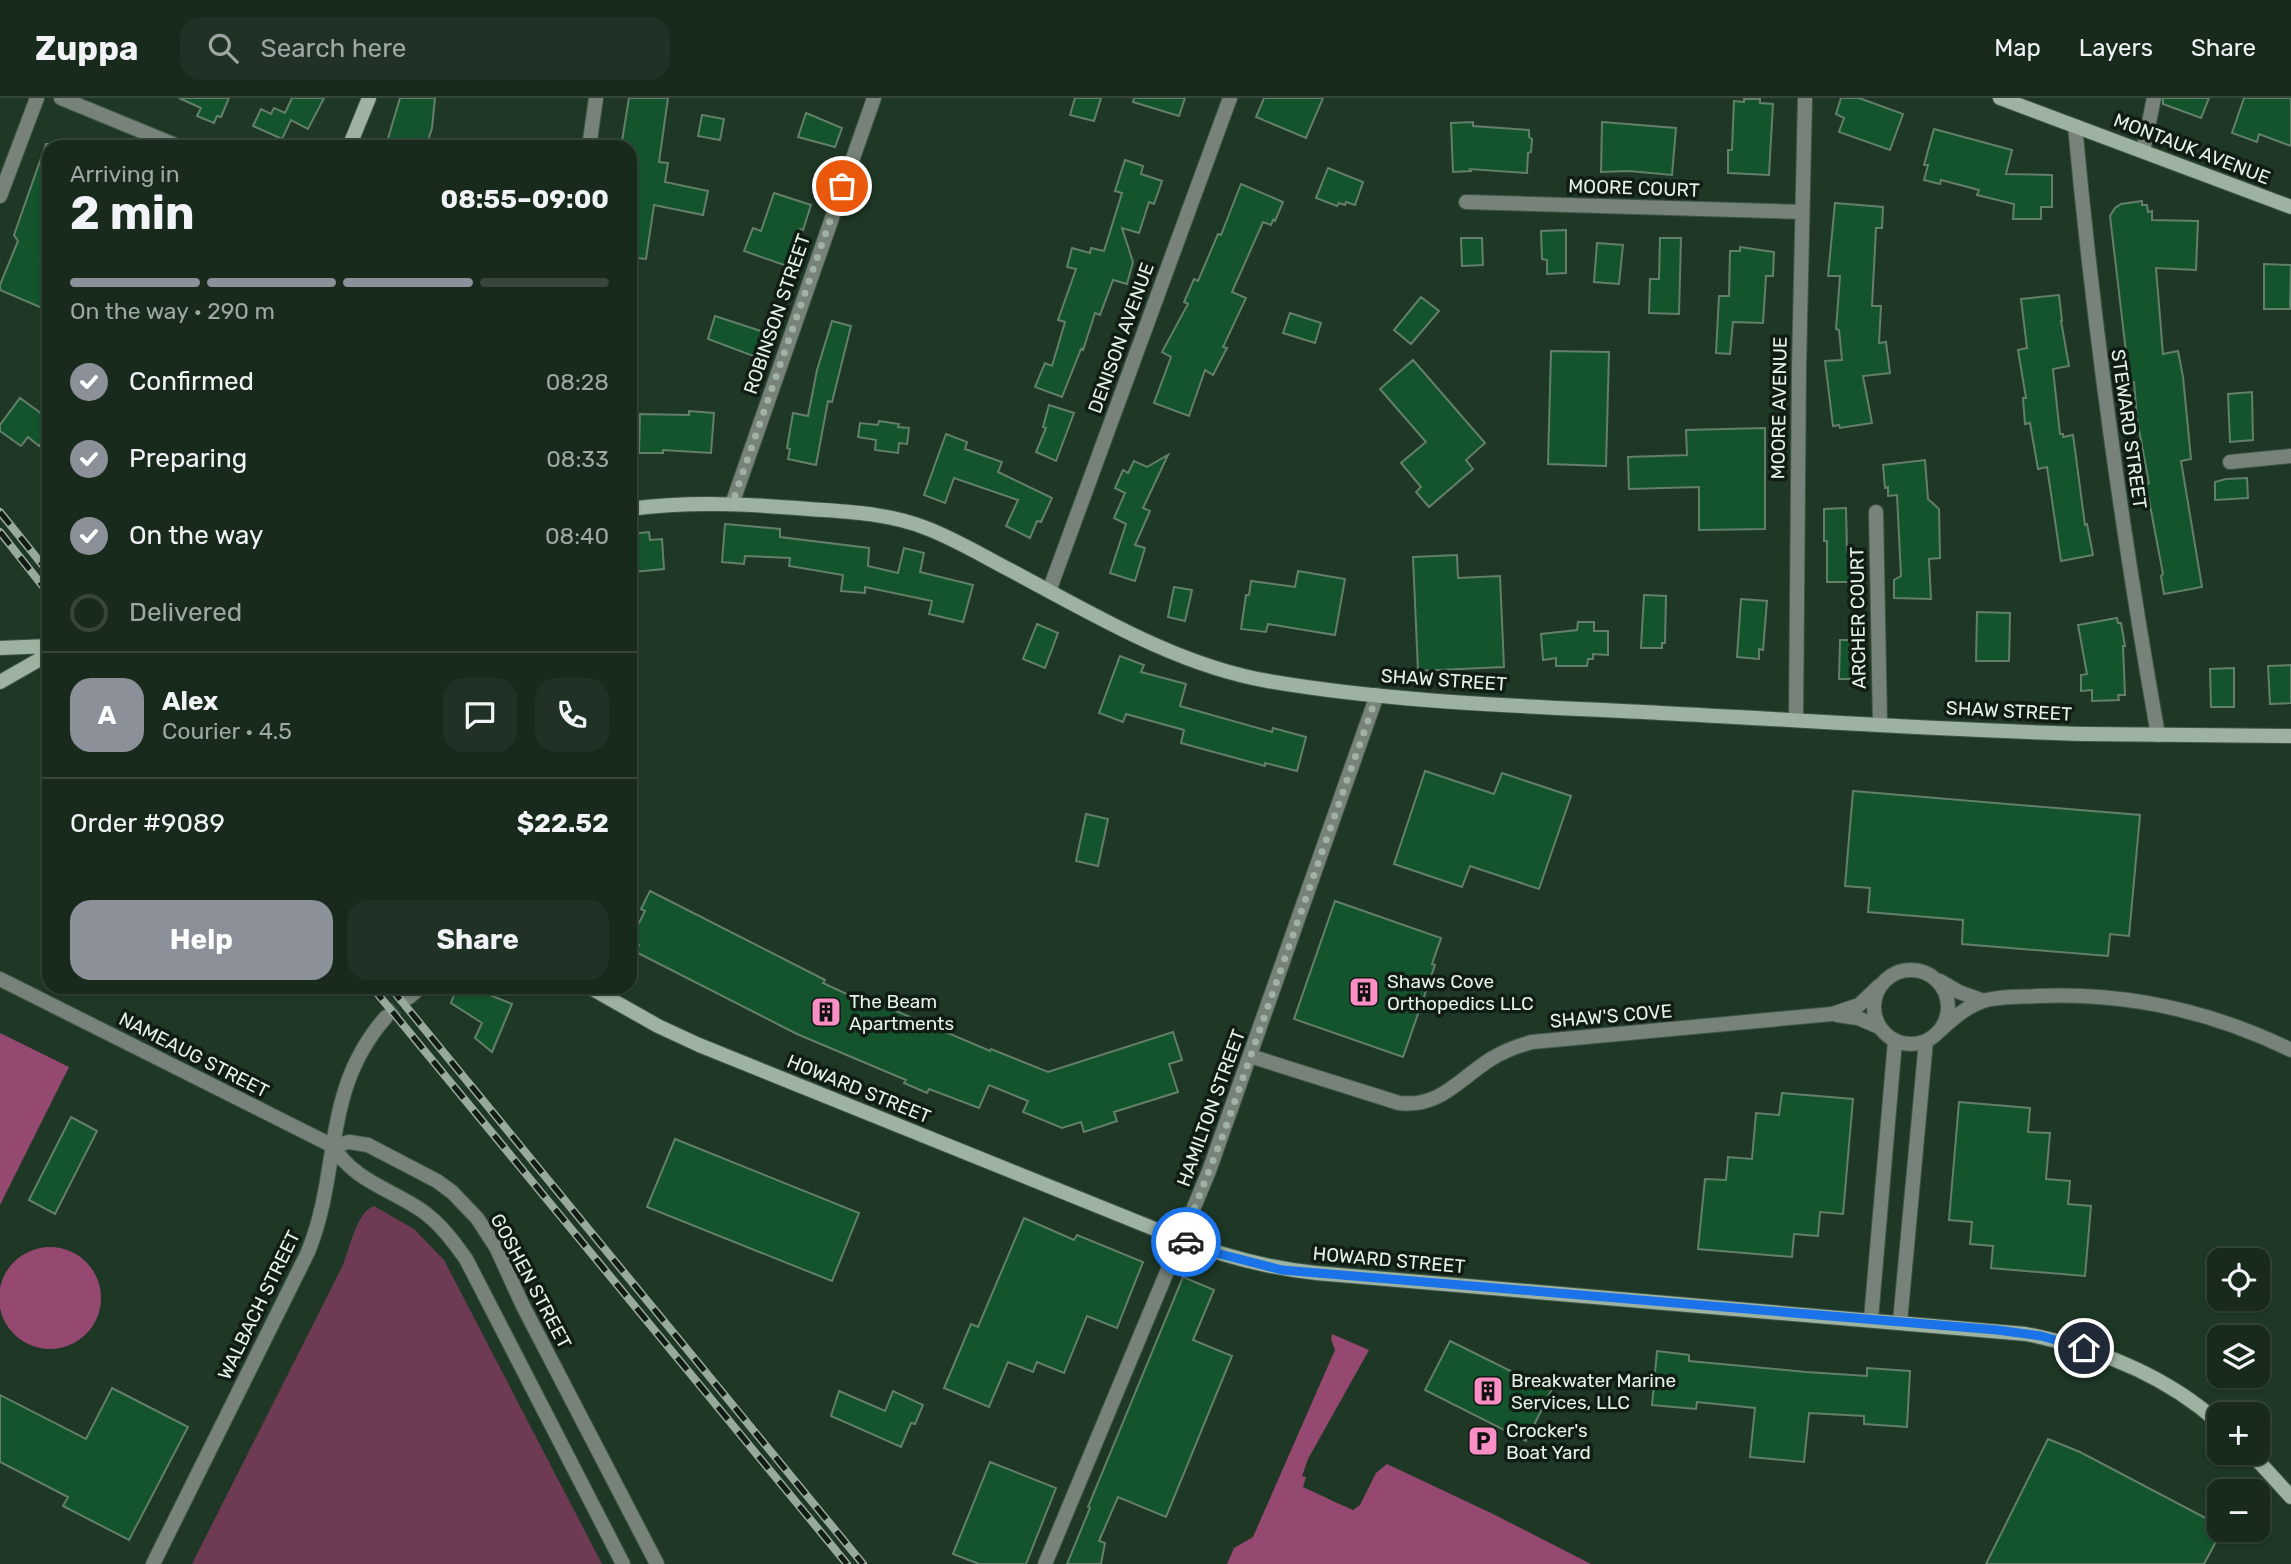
<!DOCTYPE html>
<meta charset="utf-8">
<style>
:root{--surface:#172a1c;--page:#203225;--text:#f1f3f6;--muted:#9ea7a3;--line:#36463b;--accent:#8c9099}
body{margin:0;font-family:Rubik,sans-serif;background:var(--page);color:var(--text);height:100vh;display:flex;flex-direction:column;font-size:26px;white-space:nowrap}
*{box-sizing:border-box;margin:0}
p{font-size:23px;color:var(--muted)}
.icon{flex:none;width:38px;height:38px;fill:none;stroke:currentColor;stroke-width:2;stroke-linecap:round;stroke-linejoin:round}
.map{position:relative;flex:1;overflow:hidden}
.drawer{position:absolute;left:42px;top:42px;width:595px;height:854px;display:flex;flex-direction:column;background:var(--surface);border-radius:21px;box-shadow:0 2px 5px #0004,0 0 0 2px var(--line)}
.drawer>*{flex:none}
.buttons{position:absolute;left:2207px;top:1150px;display:grid;gap:14px}
.buttons a{display:grid;place-items:center;width:63px;height:63px;border-radius:14px;background:var(--surface);box-shadow:0 2px 5px #0004,0 0 0 2px var(--line);font-size:35px}
.pin{position:absolute;display:grid;place-items:center;width:60px;height:60px;color:#fff;margin:-30px;border:4px solid #fff;border-radius:50%;box-shadow:0 2px 7px #0007}
.courier{position:absolute;display:grid;place-items:center;width:70px;height:70px;margin:-35px;border:5px solid #1a73e8;border-radius:50%;background:#fff;color:#222;box-shadow:0 2px 9px #0007}
.overview em{font-style:normal;font-weight:700}
.overview div{display:flex;flex-direction:column-reverse}
.overview{display:flex;align-items:center;justify-content:space-between;height:119px;padding:0 28px}
h1{font-size:46px;font-weight:700;line-height:52px}
.bar{display:grid;grid-template-columns:repeat(4,1fr);gap:10px 7px;align-content:center;height:84px;padding:0 28px}
.bar i{height:9px;border-radius:5px;background:var(--line)}
.bar .on{background:var(--accent)}
.bar p{grid-column:span 4}
.line{display:flex;align-items:center;gap:18px;padding:0 28px;border-top:2px solid var(--line)}
.line div{flex:1}
.round{display:grid;place-items:center;flex:none;width:74px;height:74px;border-radius:21px;background:var(--page)}
ol{padding:0 28px;list-style:none}
li{display:flex;align-items:center;gap:21px;height:77px}
li p{margin-inline-start:auto}
li .icon{padding:7px;border-radius:50%;background:var(--accent);color:#fff;stroke-width:4}
li:last-child{color:var(--muted)}
li i{width:38px;height:38px;border:4px solid var(--line);border-radius:50%}
.action{display:flex;gap:14px;margin-top:auto;padding:14px 28px}
.action a{flex:1;height:80px;border-radius:21px;background:var(--accent);color:#fff;font-size:28px;font-weight:700;line-height:80px;text-align:center}
.action a+a{background:var(--page);color:var(--text)}
header{display:flex;align-items:center;gap:42px;box-sizing:border-box;height:98px;padding:0 35px;background:var(--surface);border-bottom:2px solid var(--line)}
header strong{font-size:33px}
nav{display:flex;gap:38px;margin-inline-start:auto;font-size:24px}
.search{width:490px;height:63px;background:var(--page);display:flex;align-items:center;gap:18px;box-sizing:border-box;padding:0 24px;border-radius:21px;color:var(--muted);font-size:26px}
.map>svg:first-child{display:block}
</style>
<header>
<strong>Zuppa</strong>
<div class="search"><svg class="icon" aria-label="search" viewBox="0 0 24 24"><circle cx="10" cy="10" r="6"/><path d="M15 15l6 6"/></svg>Search here</div>
<nav><a>Map</a><a>Layers</a><a>Share</a></nav>
</header>
<div class="map">
<svg width="2291" height="1466" viewBox="0 0 2291 1466">
<rect width="100%" height="100%" fill="#1f3826"/>
<path fill="#6e3a54" d="M374,1108L414,1131L444,1162L602,1466H192L342,1169C350,1151 356,1114 374,1108Z"/>
<path fill="#954870" d="M0,935L69,969L0,1107Z
M-1 1200a51 51 0 1 1 102 0a51 51 0 1 1-102 0Z
M1332,1236L1369,1252L1308,1361L1302,1378L1306,1379L1303,1389L1344,1408L1371,1355L1619,1466H1227L1234,1450L1253,1439L1335,1252L1331,1241Z"/>
<path fill="#1f3826" d="M1381,1347L1509,1405L1621,1463L1623,1466H1591L1493,1416L1387,1366L1376,1375L1360,1407L1353,1412L1327,1400L1330,1398L1342,1403L1365,1357L1374,1349Z"/>
<path fill="#14542c" stroke="#637f69" stroke-width="2" d="M179,0H229L221,19L217,18L214,25L197,18L201,10Z
M292,0H324L308,31L291,22L282,41L253,28L261,11L271,16L274,10L285,15Z
M400,0H435L432,30L426,49H403L387,44Z
M629,0H668L659,64L668,65L665,84L708,93L703,117L654,107L646,161L630,159V49H621Z
M1075,0H1101L1094,23L1070,17Z
M1134,0H1185L1179,18L1133,4Z
M1264,0H1323L1306,40L1256,19Z
M1841,0H1859L1903,16L1890,52L1839,34L1844,20L1836,16Z
M2163,0H2209L2201,20L2163,6Z
M2244,0H2291V48L2259,36L2257,44L2232,35Z
M1744,1H1760V5L1773,6L1769,77L1728,75V52H1732L1734,3L1744,4Z
M806,15L842,30L835,49L798,39Z
M702,17L724,21L720,42L698,38Z
M1473,24V28L1529,32V39L1532,41L1531,54L1528,55L1527,75L1470,71L1471,73L1453,74L1451,25Z
M1602,24L1676,30L1672,77L1629,73L1601,74Z
M1934,31L2012,52L2006,76L2052,77V109H2041V121H2013L2014,106L1977,97L1979,92L1941,82L1940,86L1924,82L1928,67H1924Z
M46,46H49V143L41,165L49,168V213L0,192V187L18,143L14,137Z
M1125,62L1143,68L1141,76L1162,83L1154,106L1149,104L1139,135L1122,130L1133,164L1127,186L1113,182L1100,217L1095,215L1083,252L1081,251L1062,299L1035,289L1045,265L1052,268L1065,224L1058,222L1076,171L1067,169L1072,150L1090,155L1091,150L1104,153L1122,95L1115,93Z
M1328,70L1363,84L1355,107L1346,104L1345,107L1339,105L1337,108L1316,100Z
M1241,86L1283,104L1275,123L1273,122L1271,127L1263,124L1232,194L1246,200L1223,249L1227,250L1213,277L1205,272L1189,318L1154,305L1171,259L1162,254L1188,206L1184,204L1194,181L1198,183L1218,136L1221,137Z
M774,95L811,107L803,132L800,131L787,168L744,153L753,130L761,133Z
M2142,103V107H2147L2148,114L2152,113V122L2198,123L2196,172L2156,170L2163,256L2178,253L2183,279L2191,361L2181,363L2202,489L2164,496L2161,478L2163,476L2146,386L2149,385L2137,321L2134,284L2131,285L2126,254L2110,118L2115,110L2121,106Z
M1835,105L1883,109L1882,130H1876L1872,208H1881L1879,245L1886,244L1890,275L1863,278L1872,325L1840,330L1839,327L1833,328L1825,263L1842,262L1839,232L1836,231L1840,178H1828Z
M1566,132V175L1547,176V162L1542,161L1541,133Z
M1461,140H1482L1483,167L1462,168Z
M1660,140H1681L1679,216L1649,215L1650,181H1659Z
M1597,145L1623,147L1619,186L1594,184Z
M1740,149L1774,154L1773,178H1766L1763,225L1733,224L1730,256L1716,255L1719,198H1729L1730,153H1740Z
M2264,166L2291,167L2290,211H2264Z
M2059,197L2062,223H2061L2069,268L2053,271L2060,336H2063V339L2073,337L2085,427L2087,426L2093,457L2061,463L2047,369L2038,371L2030,325L2025,326L2023,300H2026L2018,252L2027,250L2021,201Z
M1421,199L1439,213L1411,246L1394,232Z
M1290,215L1321,225L1315,245L1283,235Z
M715,218L764,234L756,259L708,241Z
M832,223L851,228L832,304L828,303L816,367L788,361L790,351L787,350L793,315L808,318L817,272Z
M1551,253L1609,254L1606,368L1548,366Z
M1413,262L1485,345L1466,362L1473,371L1429,409L1416,394L1421,389L1401,365L1426,344L1380,291Z
M2252,294L2253,342L2230,344L2228,296Z
M20,300L49,321V336L39,348L28,339L21,348L0,333V327Z
M1049,307L1074,315L1056,363L1036,354L1046,330L1043,329Z
M689,313L714,315L711,355L663,352V355H639L640,316L689,317Z
M879,323L899,326L898,329L909,330L907,346L899,345L898,355L875,352L876,342L858,339L860,325L878,327Z
M1765,330V431L1699,432V389L1629,391L1628,359L1687,357L1686,332Z
M946,336L967,344L965,351L1002,364L998,374L1052,400L1041,424L1037,423L1030,440L1006,428L1018,402L954,380L945,405L924,397Z
M1168,357L1143,410L1150,413L1135,447L1145,450L1135,483L1110,475L1126,426L1114,420L1125,395L1115,390L1123,372L1128,375L1134,363L1147,369Z
M1925,362L1928,401L1939,411L1940,460L1929,461L1931,501L1894,500V482L1901,478L1897,397L1888,398V389L1885,390L1883,367Z
M2247,380L2248,400L2215,402V384L2226,381Z
M1846,410L1847,454H1852V484H1827V443H1824V411Z
M725,426L780,431V439L869,450L868,468L898,475L904,450L924,455L920,474L973,487L963,524L929,516L932,503L865,489V495L841,493L843,477L789,468L790,460L745,458L744,466L722,464Z
M649,434L650,442L662,441L664,471L633,474L630,436Z
M1457,457L1458,480L1500,478L1504,569L1418,573L1413,459Z
M1298,473L1345,481L1335,537L1268,526L1266,534L1241,531L1246,497H1249L1251,483L1295,489Z
M1174,489L1192,492L1185,523L1168,519Z
M1644,497L1666,498L1665,545H1662V550H1641Z
M1741,501L1767,503L1763,552L1759,551V561L1737,559Z
M1977,514L2010,515L2009,563H1976Z
M2117,520L2118,525H2121L2125,548H2123L2125,597H2118L2119,602L2092,603V592L2081,593V577L2087,576L2078,527Z
M1578,524H1594V533H1608V557L1593,556V561H1588L1587,568H1556V560L1543,562L1541,536L1577,532Z
M1037,526L1058,535L1045,570L1023,561Z
M1840,542H1864V581H1839Z
M1120,558L1144,567L1141,574L1186,586L1180,608L1272,634L1273,630L1306,639L1297,673L1265,665V668L1181,645L1184,632L1126,616L1123,624L1099,615Z
M2291,567V605L2270,606L2268,568Z
M2234,570V609H2211L2210,571Z
M1425,673L1494,696L1502,675L1571,698L1539,791L1470,768L1462,789L1394,766Z
M1853,693L2140,717L2129,838L2110,836L2108,858L1962,846L1963,822L1868,814L1870,790L1845,788Z
M1086,716L1108,721L1098,768L1076,763Z
M650,793L825,882L823,885L855,900V898L867,903L868,901L990,953L991,951L1048,974L1173,934L1182,962L1169,966L1178,994L1114,1014L1117,1023L1084,1034L1081,1024L1062,1030L1023,1014L1028,1003L989,987L979,1010L929,991L927,995L904,985L906,982L797,936L636,854L639,847L630,843L645,813L641,811Z
M1335,803L1441,840L1432,866L1435,867L1403,959L1294,921Z
M457,889H470L512,906L492,954L475,940L482,925L451,905Z
M1782,995L1853,1001L1843,1116L1820,1114L1818,1138L1794,1136L1792,1159L1698,1151L1705,1081L1726,1082L1728,1059L1752,1061L1756,1015L1779,1017Z
M1959,1004L2030,1010L2028,1034L2050,1035L2046,1081L2070,1083L2068,1106L2091,1108L2085,1178L1991,1170L1993,1148L1970,1146L1972,1124L1949,1122Z
M71,1019L97,1033L55,1116L29,1102Z
M675,1041L859,1115L832,1183L647,1109Z
M1024,1120L1074,1142L1077,1137L1143,1164L1117,1230L1087,1218L1064,1275L1037,1264L1033,1274L1008,1264L989,1309L944,1290L971,1226L978,1229Z
M1183,1179L1214,1192L1193,1242L1232,1258L1166,1419L1118,1399L1099,1443L1105,1445L1101,1466H1067L1090,1410L1088,1409Z
M1450,1243L1551,1293L1526,1343L1425,1292Z
M1657,1253L1689,1257V1263L1806,1274L1867,1278V1270L1910,1273L1907,1329L1864,1326V1318L1809,1315L1804,1364L1750,1359L1755,1310L1697,1304L1696,1311L1652,1307Z
M112,1290L188,1329L129,1442L63,1408L68,1399L0,1364V1297L86,1341Z
M839,1293L885,1313L893,1293L923,1307L915,1326L911,1325L901,1349L831,1318Z
M2048,1341L2080,1354L2219,1427V1432H2222L2204,1466H1986Z
M990,1364L1056,1390L1026,1466H979L953,1456Z"/>
<g fill="none" stroke-linecap="round" stroke-linejoin="round">
<path stroke="#3d5443" stroke-width="14" stroke-dasharray="14 7" stroke-linecap="butt" d="M386,919L409,899"/>
<g stroke="#3f5645" stroke-width="16">
<path id="street" d="M61,0L180,49
M2075,28C2094,232 2122,435 2158,637
M589,49L596,0
M2143,53L2154,0
M0,98L37,0
M1466,104L1802,114
M2230,364L2291,358
M732,406L874,0
M1876,414L1880,625
M1049,493L1230,0
M1796,621L1799,270L1805,0
M1874 909a37 37 0 1 1 74 0a37 37 0 1 1-74 0Z
M0,881L333,1048
M1940,883L1959,894L1984,903
M409,899L421,889
M1837,917L1858,920L1879,929
M1935,937C1949,924 1965,909 1983,903C1999,898 2020,899 2037,898C2126,894 2211,913 2291,952
M1250,958L1399,1005C1440,1010 1459,981 1491,961C1504,953 1517,948 1532,944L1832,916L1859,907L1879,888
M333,1048L349,1044L368,1047L437,1083L452,1094L477,1120L496,1149L523,1208L657,1466
M333,1048C353,1082 390,1091 421,1112C440,1125 453,1143 466,1161L623,1466
M1871,1221L1895,943
M1900,1224L1926,943
M153,1466L308,1154C342,1070 321,993 386,919
M1045,1466L1209,1073L1377,597"/>
</g>
<g stroke="#3f5645" stroke-width="16">
<path id="secondary" d="M2000,0L2291,109
M349,49L369,0
M630,411C690,403 748,406 809,411C848,414 889,415 926,430C955,441 983,458 1010,472C1091,515 1176,567 1268,583C1397,605 1529,608 1660,615C1802,622 1944,632 2086,636C2154,637 2223,637 2291,638
M0,550L49,548
M0,584L49,556
M589,889L658,928L699,947L1182,1142C1226,1159 1269,1170 1316,1175L2026,1236C2097,1250 2165,1277 2219,1325
M2250,1354L2291,1399"/>
</g>
<use href="#street" stroke="#77837a" stroke-width="14"/>
<use href="#secondary" stroke="#9eb2a2" stroke-width="14"/>
<g stroke="#98aa9c" stroke-width="8">
<path id="rail" d="M0,414L49,475
M0,434L49,496
M372,889L847,1466
M390,889L863,1466"/>
</g>
<use href="#rail" stroke="#111c14" stroke-width="5" stroke-dasharray="16" stroke-linecap="butt"/>
</g>
<g fill="none" stroke-linecap="round" stroke-linejoin="round">
<path stroke="#9fb2a3" stroke-width="7" stroke-dasharray="0 12.6" d="M842,88L732,406L867,416L914,425L948,440L1129,534L1195,562L1264,582L1377,597L1223,1037L1182,1142L1186,1144"/>
<path stroke="#1a73e8" stroke-width="9" d="M1186,1144L1216,1155L1282,1172L1997,1232L2041,1238L2084,1250"/>
</g>
<defs>
<g id="building-square" transform="scale(1.575)"><rect x="-9" y="-9" width="18" height="18" rx="4" fill="#fb8fc5" stroke="#111c14"/><path d="M-4-6H4V6H1V3H-1V6H-4ZM-2.5-4.3h1.7v1.8h-1.7ZM.8-4.3h1.7v1.8H.8ZM-2.5-1h1.7V.8h-1.7ZM.8-1h1.7V.8H.8Z" fill="#111"/></g>
<g id="parking-square" transform="scale(1.575)"><rect x="-9" y="-9" width="18" height="18" rx="4" fill="#fb8fc5" stroke="#111c14"/><path d="M-3.5-5.5H1a3.5 3.5 0 0 1 0 7H-1V5.5H-3.5ZM-1-3.4V-.6H.8a1.4 1.4 0 0 0 0-2.8Z" fill="#111"/></g>
</defs>
<g fill-rule="evenodd">
<use href="#building-square" x="1364" y="894"/>
<use href="#building-square" x="826" y="914"/>
<use href="#building-square" x="1488" y="1293"/>
<use href="#parking-square" x="1483" y="1343"/>
</g>
<g text-anchor="middle" dominant-baseline="central" stroke-width="7" stroke-linejoin="round" paint-order="stroke">
<g font-size="19" fill="#e4f3e7" stroke="#111c14">
<text transform="translate(2192 51) rotate(21)">MONTAUK AVENUE</text>
<text transform="translate(1634 90) rotate(2)">MOORE COURT</text>
<text transform="translate(777 216) rotate(-71)">ROBINSON STREET</text>
<text transform="translate(1121 240) rotate(-70)">DENISON AVENUE</text>
<text transform="translate(1779 310) rotate(-89)">MOORE AVENUE</text>
<text transform="translate(2129 331) rotate(82)">STEWARD STREET</text>
<text transform="translate(1858 520) rotate(-91)">ARCHER COURT</text>
<text transform="translate(1444 582) rotate(4)">SHAW STREET</text>
<text transform="translate(2009 613) rotate(3)">SHAW STREET</text>
<text transform="translate(1611 918) rotate(-5)">SHAW'S COVE</text>
<text transform="translate(194 957) rotate(27)">NAMEAUG STREET</text>
<text transform="translate(859 991) rotate(22)">HOWARD STREET</text>
<text transform="translate(1211 1010) rotate(-70)">HAMILTON STREET</text>
<text transform="translate(1389 1162) rotate(5)">HOWARD STREET</text>
<text transform="translate(531 1183) rotate(62)">GOSHEN STREET</text>
<text transform="translate(259 1207) rotate(-64)">WALBACH STREET</text>
</g>
<g font-size="19" fill="#e4f3e7" stroke="#111c14" text-anchor="start">
<text x="1387" y="883">Shaws Cove<tspan x="1387" dy="22">Orthopedics LLC</tspan></text>
<text x="849" y="903">The Beam<tspan x="849" dy="22">Apartments</tspan></text>
<text x="1511" y="1282">Breakwater Marine<tspan x="1511" dy="22">Services, LLC</tspan></text>
<text x="1506" y="1332">Crocker's<tspan x="1506" dy="22">Boat Yard</tspan></text>
</g>
</g>
</svg>
<div class="buttons">
<a><svg class="icon" aria-label="locate" viewBox="0 0 24 24"><circle cx="12" cy="12" r="6"/><path d="M12 2v4M12 18v4M2 12h4M18 12h4"/></svg></a>
<a><svg class="icon" aria-label="layers" viewBox="0 0 24 24"><path d="M12 4l9 5-9 5-9-5zM3 14l9 5 9-5"/></svg></a>
<a>+</a>
<a>−</a>
</div>
<div class="pin" style="left:842px;top:88px;background:#ea580c"><svg class="icon" aria-label="bag" viewBox="0 0 24 24"><path d="M5 8h14l-1 12H6zM9 8a3 3 0 0 1 6 0"/></svg></div>
<div class="pin" style="left:2084px;top:1250px;background:#1f2937"><svg class="icon" aria-label="home" viewBox="0 0 24 24"><path d="M3 11l9-7 9 7M6 9v11h12V9"/></svg></div>
<div class="courier" style="left:1186px;top:1144px"><svg class="icon" aria-label="car" viewBox="0 0 24 24"><path d="M5 17H2v-5l4-1 3-4h7l3 4 3 1v5h-3M9 17h6M6 11h13"/><circle cx="7" cy="17" r="2"/><circle cx="17" cy="17" r="2"/></svg></div>
<section class="drawer">
<div class="overview"><div><h1>2 min</h1><p>Arriving in</p></div><em>08:55–09:00</em></div>
<div class="bar"><i class="on"></i><i class="on"></i><i class="on"></i><i></i><p>On the way · 290 m</p></div>
<ol>
<li><svg class="icon" aria-label="check" viewBox="0 0 24 24"><path d="M5 12l5 5 9-10"/></svg>Confirmed<p>08:28</p></li>
<li><svg class="icon" aria-label="check" viewBox="0 0 24 24"><path d="M5 12l5 5 9-10"/></svg>Preparing<p>08:33</p></li>
<li><svg class="icon" aria-label="check" viewBox="0 0 24 24"><path d="M5 12l5 5 9-10"/></svg>On the way<p>08:40</p></li>
<li><i></i>Delivered</li>
</ol>
<div class="line" style="height:126px"><b class="round" style="background:var(--accent);color:#fff">A</b><div><b>Alex</b><p>Courier · 4.5</p></div><a class="round"><svg class="icon" aria-label="chat" viewBox="0 0 24 24"><path d="M4 5h16v11H9l-5 4z"/></svg></a><a class="round"><svg class="icon" aria-label="phone" viewBox="0 0 24 24"><path d="M5 4h4l2 5-3 2q2 4 5 5l2-3 5 2v4C11 20 4 13 5 4z"/></svg></a></div>
<div class="line" style="height:91px"><div>Order #9089</div><b>$22.52</b></div>
<div class="action"><a>Help</a><a>Share</a></div>
</section>
</div>
